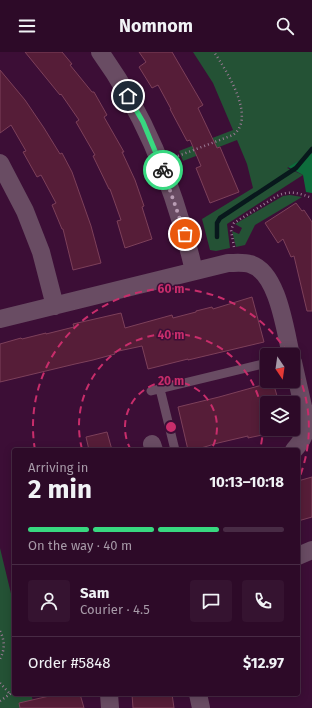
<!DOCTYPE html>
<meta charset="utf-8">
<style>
:root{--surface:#2d0a28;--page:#351330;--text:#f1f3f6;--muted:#a79aa8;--line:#482b45;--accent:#38d880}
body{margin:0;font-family:"Fira Sans",sans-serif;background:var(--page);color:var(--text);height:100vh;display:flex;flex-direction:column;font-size:15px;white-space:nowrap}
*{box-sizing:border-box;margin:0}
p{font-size:13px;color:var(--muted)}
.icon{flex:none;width:22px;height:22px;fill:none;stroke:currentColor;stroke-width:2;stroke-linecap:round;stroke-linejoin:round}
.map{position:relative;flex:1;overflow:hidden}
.panel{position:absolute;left:12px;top:396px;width:288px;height:248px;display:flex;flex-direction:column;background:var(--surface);border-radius:4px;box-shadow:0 2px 10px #0003,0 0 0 1px var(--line)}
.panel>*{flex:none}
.needle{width:26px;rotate:167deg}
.buttons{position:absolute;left:260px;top:296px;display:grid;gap:8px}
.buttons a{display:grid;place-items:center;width:40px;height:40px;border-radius:4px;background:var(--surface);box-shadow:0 2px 10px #0003,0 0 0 1px var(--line);font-size:20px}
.pin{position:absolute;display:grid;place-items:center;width:34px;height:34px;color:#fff;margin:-17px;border:2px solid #fff;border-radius:50%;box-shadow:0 1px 4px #0007}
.courier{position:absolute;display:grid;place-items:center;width:40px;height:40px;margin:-20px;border:3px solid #38d880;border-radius:50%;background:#fff;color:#222;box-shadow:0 1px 5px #0007}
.headline em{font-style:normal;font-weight:700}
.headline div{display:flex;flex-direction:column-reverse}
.headline{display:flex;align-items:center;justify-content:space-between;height:68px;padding:0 16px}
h1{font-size:26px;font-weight:700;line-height:30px}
.bar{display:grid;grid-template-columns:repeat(4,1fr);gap:6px 4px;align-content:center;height:48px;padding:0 16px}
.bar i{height:5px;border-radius:3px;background:var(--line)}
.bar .active{background:var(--accent)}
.bar p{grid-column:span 4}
.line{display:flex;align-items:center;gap:10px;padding:0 16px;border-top:1px solid var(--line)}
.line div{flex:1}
.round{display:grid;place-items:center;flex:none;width:42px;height:42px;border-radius:4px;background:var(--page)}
header{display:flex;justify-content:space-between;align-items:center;height:52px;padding:0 16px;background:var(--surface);font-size:18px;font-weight:700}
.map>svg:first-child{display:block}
</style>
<header><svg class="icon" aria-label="menu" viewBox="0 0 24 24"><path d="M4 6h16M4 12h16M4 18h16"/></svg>Nomnom<svg class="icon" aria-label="search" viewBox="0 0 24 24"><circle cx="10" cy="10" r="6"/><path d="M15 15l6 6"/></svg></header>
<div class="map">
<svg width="312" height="656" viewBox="0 0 312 656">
<rect width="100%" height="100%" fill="#3c0e36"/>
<path fill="#245235" d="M193,0H312V101L287,116L303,123L227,172L230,196L216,199L210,198L202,167L253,136L247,112L237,88L183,109L179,99L233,78L213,31Z
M290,143L302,145L255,173L245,193L236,195L232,179L239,182L242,176L235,172L283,144Z
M0,496L14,554V642H31L35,656H0Z"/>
<path fill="#0e6d3c" d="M312,101V141L306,140L303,123L288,115Z"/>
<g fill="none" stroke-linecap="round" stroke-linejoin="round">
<path stroke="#08181c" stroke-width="4.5" d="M217,185V171L220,166L296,116L312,97"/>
</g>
<path fill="#561d38" stroke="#7d405a" d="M25,0H62L72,12L70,13L92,40H94L107,63L104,65L124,100H122L135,128L144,154L142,155L152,187L125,196L117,169L121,168L110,137H109L93,104L95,103L76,70L79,68L61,42L60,43Z
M139,0H172L203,53L198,56L217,96L220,95L239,140L210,151L196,116L201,114L190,88L187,89L170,57H171L158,33L152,36L139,15L146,10Z
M0,18L25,48L44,76L60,102L62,101L72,120L91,174L101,211L73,218L63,177H62L52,153L56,151L41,123L37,125L23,100L26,99L11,73L0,81Z
M296,151L302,159L304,158L312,170V259H307L294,204L291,205L283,187L278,191L265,171Z
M252,245L264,290L188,308V307L148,317L142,294L114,300L115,302L93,308L75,312L0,330V292L21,286L22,287L46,281V282L74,275L73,272L121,261L125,276L172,263L173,266L196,260V259L212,255L213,257Z
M273,330L279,351H267V382L248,386V384L218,391L201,396V398H188L178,355L219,345Z
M107,380L112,398H89L86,385Z
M312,425V465L298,469V429Z
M58,642H80L84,656H20L19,651Z
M132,642H172L174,656H133Z"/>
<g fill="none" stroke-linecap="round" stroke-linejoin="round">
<path stroke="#9a7a95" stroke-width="2.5" stroke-dasharray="1 3" stroke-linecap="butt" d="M178,104L233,83C257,66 226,18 214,0
M234,195L231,178L234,171L277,144C290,138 299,141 312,146
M0,579C5,589 5,597 0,607
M0,631L10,642
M0,649L10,642L14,635"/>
<path stroke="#694c63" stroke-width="9" d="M160,337L175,398
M151,339L267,311"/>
<path stroke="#694c63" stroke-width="18" d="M100,0C147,65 176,141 194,219
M0,111L25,159L41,200L55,254
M0,267L228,211C235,211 244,210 250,212C278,220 285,278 291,303
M293,310L306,368C306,381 303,388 294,398
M152,392L154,398
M298,504L312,498
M109,642L110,656
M198,642L201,656"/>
</g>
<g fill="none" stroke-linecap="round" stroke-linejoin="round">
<path stroke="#b99db4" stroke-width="4" stroke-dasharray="0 7.2" d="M163,118L185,182"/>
<path stroke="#38d880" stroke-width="5" d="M128,44L143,70L163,118"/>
</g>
<g fill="none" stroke="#c82d6b" stroke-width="2" stroke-dasharray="7 5">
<path d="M131 398A46 46 0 1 1 211 398"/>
<path d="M82 397A92 92 0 1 1 260 397"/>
<path d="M35 398A138 138 0 0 1 289 303M293 311A138 138 0 0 1 298 429"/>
</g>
<circle cx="171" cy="375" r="6" fill="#c82d6b" stroke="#3c0e36" stroke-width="2"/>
<g font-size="12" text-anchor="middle" font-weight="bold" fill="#c82d6b" stroke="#3c0e36" stroke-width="3" stroke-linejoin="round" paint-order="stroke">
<text x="171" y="241">60 m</text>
<text x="171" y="287">40 m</text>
<text x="171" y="333">20 m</text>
</g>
</svg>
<div class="buttons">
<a><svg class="needle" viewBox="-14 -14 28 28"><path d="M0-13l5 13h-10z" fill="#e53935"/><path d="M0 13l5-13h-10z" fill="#a79aa8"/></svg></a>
<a><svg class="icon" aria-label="layers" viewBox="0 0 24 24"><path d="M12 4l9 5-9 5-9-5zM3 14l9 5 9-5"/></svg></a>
</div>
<div class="pin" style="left:185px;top:182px;background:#ea580c"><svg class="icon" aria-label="bag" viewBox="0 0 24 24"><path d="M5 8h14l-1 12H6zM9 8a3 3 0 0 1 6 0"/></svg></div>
<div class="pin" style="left:128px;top:44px;background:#1f2937"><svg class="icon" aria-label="home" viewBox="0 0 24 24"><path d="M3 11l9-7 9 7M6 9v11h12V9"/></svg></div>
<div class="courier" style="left:163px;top:118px"><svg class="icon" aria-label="bike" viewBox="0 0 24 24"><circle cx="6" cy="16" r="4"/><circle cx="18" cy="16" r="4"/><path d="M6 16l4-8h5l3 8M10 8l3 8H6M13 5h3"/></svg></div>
<section class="panel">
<div class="headline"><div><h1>2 min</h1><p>Arriving in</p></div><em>10:13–10:18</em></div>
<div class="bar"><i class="active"></i><i class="active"></i><i class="active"></i><i></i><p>On the way · 40 m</p></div>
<div class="line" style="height:72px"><a class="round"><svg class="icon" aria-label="person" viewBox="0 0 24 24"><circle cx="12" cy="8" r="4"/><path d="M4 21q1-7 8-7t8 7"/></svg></a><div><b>Sam</b><p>Courier · 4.5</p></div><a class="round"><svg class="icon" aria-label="chat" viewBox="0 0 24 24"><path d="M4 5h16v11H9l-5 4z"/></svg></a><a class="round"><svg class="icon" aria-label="phone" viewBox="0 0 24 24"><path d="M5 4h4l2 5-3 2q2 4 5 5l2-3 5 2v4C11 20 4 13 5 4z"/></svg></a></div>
<div class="line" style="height:52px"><div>Order #5848</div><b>$12.97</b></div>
</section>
</div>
